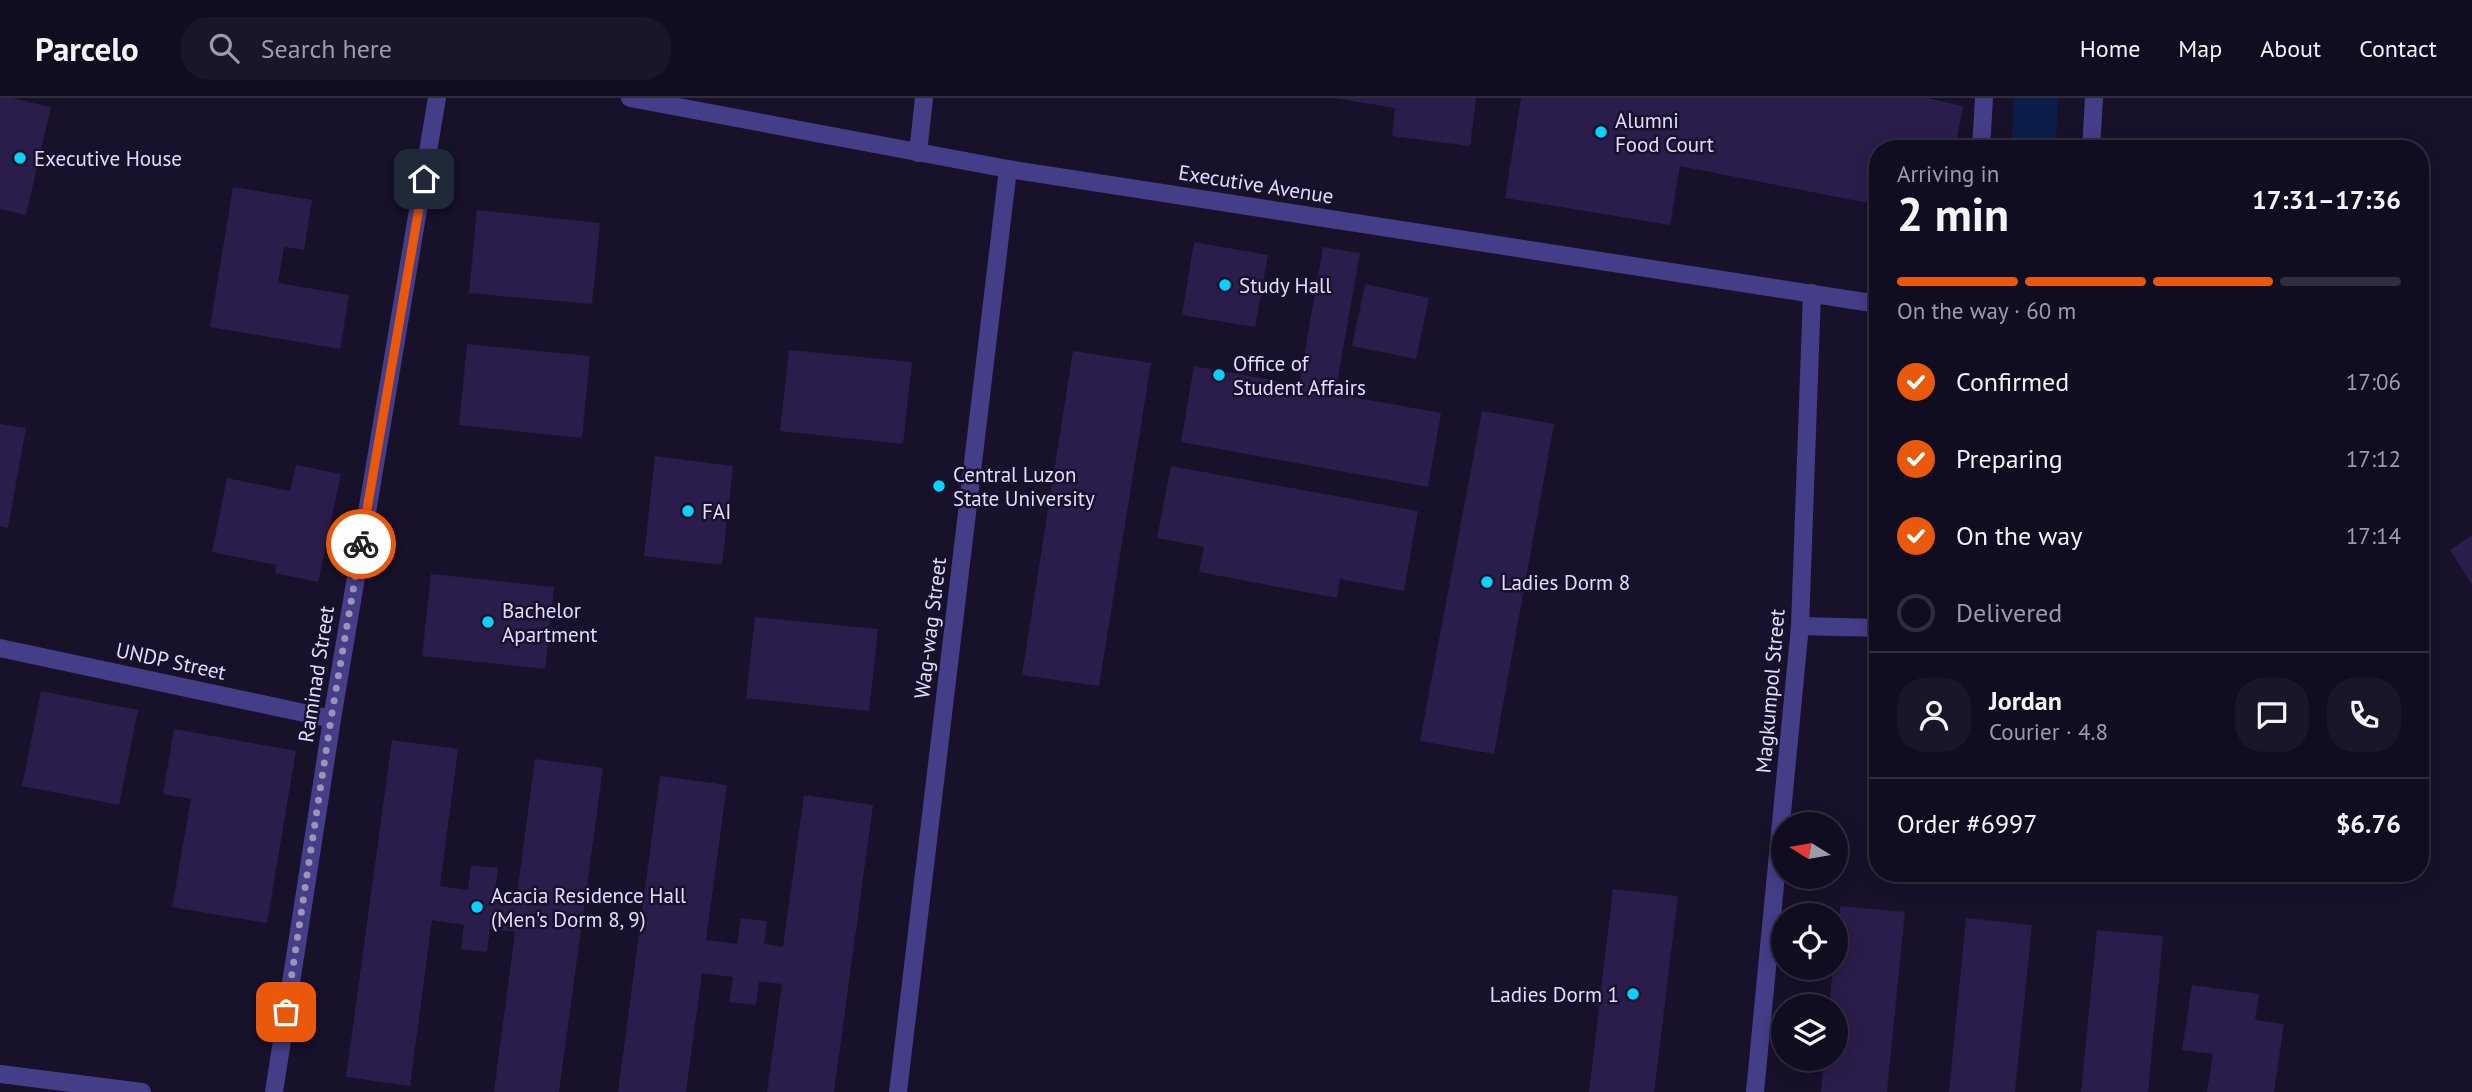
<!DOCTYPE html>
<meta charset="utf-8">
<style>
:root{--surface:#110d20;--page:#1a1629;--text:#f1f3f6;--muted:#9c9ca5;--line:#302d3e;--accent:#ea580c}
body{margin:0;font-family:"PT Sans",sans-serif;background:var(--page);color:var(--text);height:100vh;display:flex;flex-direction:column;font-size:26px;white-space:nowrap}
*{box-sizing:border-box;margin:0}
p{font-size:23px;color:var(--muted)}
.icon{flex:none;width:38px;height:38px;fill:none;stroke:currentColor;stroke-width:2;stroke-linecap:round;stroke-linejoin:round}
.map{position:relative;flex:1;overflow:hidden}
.panel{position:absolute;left:1869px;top:42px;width:560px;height:742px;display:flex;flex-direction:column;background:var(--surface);border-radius:28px;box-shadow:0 4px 18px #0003,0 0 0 2px var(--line)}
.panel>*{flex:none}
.needle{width:46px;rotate:281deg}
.buttons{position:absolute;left:1771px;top:714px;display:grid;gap:14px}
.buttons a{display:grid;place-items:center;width:77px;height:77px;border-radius:50%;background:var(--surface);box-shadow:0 4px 18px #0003,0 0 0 2px var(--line);font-size:35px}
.pin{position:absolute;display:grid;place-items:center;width:60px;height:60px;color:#fff;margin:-30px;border-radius:14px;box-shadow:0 4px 10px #0006}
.courier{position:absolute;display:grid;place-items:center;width:70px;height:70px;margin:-35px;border:5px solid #ea580c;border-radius:50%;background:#fff;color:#222;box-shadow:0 2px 9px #0007}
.summary em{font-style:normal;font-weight:800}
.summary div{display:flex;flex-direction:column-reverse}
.summary{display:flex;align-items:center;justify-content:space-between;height:119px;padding:0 28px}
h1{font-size:46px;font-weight:800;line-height:52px}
.bar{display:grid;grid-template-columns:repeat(4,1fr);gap:10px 7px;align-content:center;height:84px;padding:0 28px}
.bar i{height:9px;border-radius:5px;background:var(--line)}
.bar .selected{background:var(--accent)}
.bar p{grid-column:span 4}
.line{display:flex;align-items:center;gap:18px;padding:0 28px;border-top:2px solid var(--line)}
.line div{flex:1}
.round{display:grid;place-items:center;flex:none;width:74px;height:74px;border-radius:28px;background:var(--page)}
ol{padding:0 28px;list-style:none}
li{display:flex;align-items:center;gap:21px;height:77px}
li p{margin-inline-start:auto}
li .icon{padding:7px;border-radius:50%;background:var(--accent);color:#fff;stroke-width:4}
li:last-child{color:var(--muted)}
li i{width:38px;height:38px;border:4px solid var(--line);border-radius:50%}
header{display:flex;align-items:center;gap:42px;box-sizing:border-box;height:98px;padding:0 35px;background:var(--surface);border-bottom:2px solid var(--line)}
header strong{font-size:33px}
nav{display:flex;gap:38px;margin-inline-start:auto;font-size:24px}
.search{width:490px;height:63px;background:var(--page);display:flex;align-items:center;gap:18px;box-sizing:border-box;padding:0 24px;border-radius:28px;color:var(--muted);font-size:26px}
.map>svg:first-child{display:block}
</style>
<header>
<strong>Parcelo</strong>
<div class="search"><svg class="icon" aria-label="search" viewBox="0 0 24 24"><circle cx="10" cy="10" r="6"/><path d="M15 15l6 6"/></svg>Search here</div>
<nav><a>Home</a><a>Map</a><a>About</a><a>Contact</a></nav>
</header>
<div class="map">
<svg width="2472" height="994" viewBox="0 0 2472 994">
<rect width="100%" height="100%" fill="#17112a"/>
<path fill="#0b1d49" d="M2014,0H2058L2056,51H2011Z"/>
<path fill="#2a1d4b" d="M0,0H12L51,9L26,117L0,111Z
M1334,0H1476L1470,48L1392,38L1395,10Z
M1521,0H1927L1963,8L1955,51H1878V107L1680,68L1670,127L1505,100Z
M233,89L312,102L304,152L284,149L278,185L349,197L340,251L210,229Z
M477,112L600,125L592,206L469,195Z
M1194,144L1268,157L1255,229L1182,217Z
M1323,149L1360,155L1335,296L1441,315L1428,389L1181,344L1194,268L1299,287Z
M1365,186L1429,200L1416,261L1352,248Z
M467,246L590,258L582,340L459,327Z
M789,252L912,264L903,346L780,333Z
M1073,253L1151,265L1099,588L1022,577Z
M1482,313L1554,326L1494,656L1420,643Z
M0,326L26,330L8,430L0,428Z
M655,358L733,368L722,467L644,458Z
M296,367L341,376L318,484L275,475L276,467L212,454L227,380L290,393Z
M1171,368L1418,413L1404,493L1340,481L1337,500L1199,474L1204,449L1157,440Z
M1876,392H1878V465L1869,464Z
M2472,437V487L2450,452Z
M431,476L554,489L545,571L422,558Z
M755,519L878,531L869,613L746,600Z
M41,593L138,612L119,707L22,688Z
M174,631L296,653L267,825L172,809L191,701L163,696Z
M392,642L458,651L440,788L468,792L471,767L498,770L495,793L517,796L535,661L603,670L559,994H494L515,834L490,830L487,854L461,851L464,827L432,822L410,988L346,979Z
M660,678L727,687L706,842L737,846L741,820L767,823L764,846L783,849L804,697L873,707L834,994H767L782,886L759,883L756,907L729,904L733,879L702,875L686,994H618Z
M1613,791L1678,798L1654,994H1589Z
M1840,808L1905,814L1887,994H1821L1824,961H1836V908H1829L1833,870H1836Z
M1966,820L2032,827L2015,994H1949Z
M2097,832L2163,838L2148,994H2081Z
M2192,887L2259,896L2255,922L2284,926L2274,994H2207L2213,956L2182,952Z"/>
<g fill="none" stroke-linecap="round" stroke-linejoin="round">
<path stroke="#463d89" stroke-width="18" d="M630,0L1008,71L1878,206
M1981,51L1984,0
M2091,51L2094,0
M918,55L924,0
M1800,528L1878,530
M0,550L332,621
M0,976L142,994
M274,994L332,621L437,0
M898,994L1008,71
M1755,994L1800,528L1812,195"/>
</g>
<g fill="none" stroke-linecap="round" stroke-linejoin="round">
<path stroke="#9b94b4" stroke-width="7" stroke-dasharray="0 12.6" d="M286,914L331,621L361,446"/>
<path stroke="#ea580c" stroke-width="9" d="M361,446L424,81"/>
</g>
<g fill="#09d1fd" stroke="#17112a" stroke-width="2.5">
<circle cx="1601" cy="34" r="7"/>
<circle cx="20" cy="60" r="7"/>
<circle cx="1225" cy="187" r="7"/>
<circle cx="1219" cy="277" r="7"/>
<circle cx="939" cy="388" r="7"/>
<circle cx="688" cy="413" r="7"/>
<circle cx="1487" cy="484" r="7"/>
<circle cx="488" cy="524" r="7"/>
<circle cx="477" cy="809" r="7"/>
<circle cx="1633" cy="896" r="7"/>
</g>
<g text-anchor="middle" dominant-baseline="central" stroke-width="5" stroke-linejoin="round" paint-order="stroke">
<g font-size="21" fill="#e2dbff" stroke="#17112a" text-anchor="start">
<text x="1615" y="22">Alumni<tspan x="1615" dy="24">Food Court</tspan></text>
<text x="34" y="60">Executive House</text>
<text x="1239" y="187">Study Hall</text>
<text x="1233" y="265">Office of<tspan x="1233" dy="24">Student Affairs</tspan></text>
<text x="953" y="376">Central Luzon<tspan x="953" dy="24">State University</tspan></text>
<text x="702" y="413">FAI</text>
<text x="1501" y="484">Ladies Dorm 8</text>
<text x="502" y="512">Bachelor<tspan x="502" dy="24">Apartment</tspan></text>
<text x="491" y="797">Acacia Residence Hall<tspan x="491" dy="24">(Men's Dorm 8, 9)</tspan></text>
<text x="1619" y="896" text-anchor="end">Ladies Dorm 1</text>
</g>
<g font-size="21" fill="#e2dbff" stroke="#17112a">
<text transform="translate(1256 86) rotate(9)">Executive Avenue</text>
<text transform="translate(930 530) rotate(-83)">Wag-wag Street</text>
<text transform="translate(171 563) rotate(12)">UNDP Street</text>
<text transform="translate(316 576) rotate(-81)">Raminad Street</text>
<text transform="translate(1770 593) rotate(-85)">Magkumpol Street</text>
</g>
</g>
</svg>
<div class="buttons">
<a><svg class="needle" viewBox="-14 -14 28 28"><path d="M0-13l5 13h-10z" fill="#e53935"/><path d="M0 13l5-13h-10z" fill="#9c9ca5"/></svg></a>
<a><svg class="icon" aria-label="locate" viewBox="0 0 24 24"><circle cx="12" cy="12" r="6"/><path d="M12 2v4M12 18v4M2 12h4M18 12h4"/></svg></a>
<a><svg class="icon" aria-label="layers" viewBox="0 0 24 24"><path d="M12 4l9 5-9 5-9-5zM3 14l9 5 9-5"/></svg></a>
</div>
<div class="pin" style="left:286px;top:914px;background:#ea580c"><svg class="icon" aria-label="bag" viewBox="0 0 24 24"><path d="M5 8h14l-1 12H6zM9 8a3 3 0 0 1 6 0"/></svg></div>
<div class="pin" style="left:424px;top:81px;background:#1f2937"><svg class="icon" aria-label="home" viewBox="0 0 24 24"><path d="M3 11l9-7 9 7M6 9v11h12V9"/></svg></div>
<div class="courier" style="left:361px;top:446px"><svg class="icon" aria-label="bike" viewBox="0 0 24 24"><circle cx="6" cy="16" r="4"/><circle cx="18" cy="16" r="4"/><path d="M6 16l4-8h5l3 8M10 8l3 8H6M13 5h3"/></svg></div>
<section class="panel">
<div class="summary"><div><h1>2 min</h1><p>Arriving in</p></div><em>17:31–17:36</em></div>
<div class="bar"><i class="selected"></i><i class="selected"></i><i class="selected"></i><i></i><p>On the way · 60 m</p></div>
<ol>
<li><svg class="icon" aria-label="check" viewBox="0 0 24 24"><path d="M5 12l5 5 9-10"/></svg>Confirmed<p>17:06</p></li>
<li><svg class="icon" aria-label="check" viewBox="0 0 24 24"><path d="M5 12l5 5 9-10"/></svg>Preparing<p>17:12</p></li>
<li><svg class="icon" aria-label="check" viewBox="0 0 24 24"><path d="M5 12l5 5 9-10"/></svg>On the way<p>17:14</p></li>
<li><i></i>Delivered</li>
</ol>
<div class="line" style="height:126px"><a class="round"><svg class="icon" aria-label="person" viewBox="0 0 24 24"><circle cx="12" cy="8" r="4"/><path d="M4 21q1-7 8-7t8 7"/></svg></a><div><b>Jordan</b><p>Courier · 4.8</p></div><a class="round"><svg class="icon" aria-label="chat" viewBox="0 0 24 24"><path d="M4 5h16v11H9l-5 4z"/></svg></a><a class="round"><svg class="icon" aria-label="phone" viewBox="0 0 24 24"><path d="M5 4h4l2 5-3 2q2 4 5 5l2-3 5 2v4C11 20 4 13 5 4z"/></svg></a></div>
<div class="line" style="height:91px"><div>Order #6997</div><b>$6.76</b></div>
</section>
</div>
